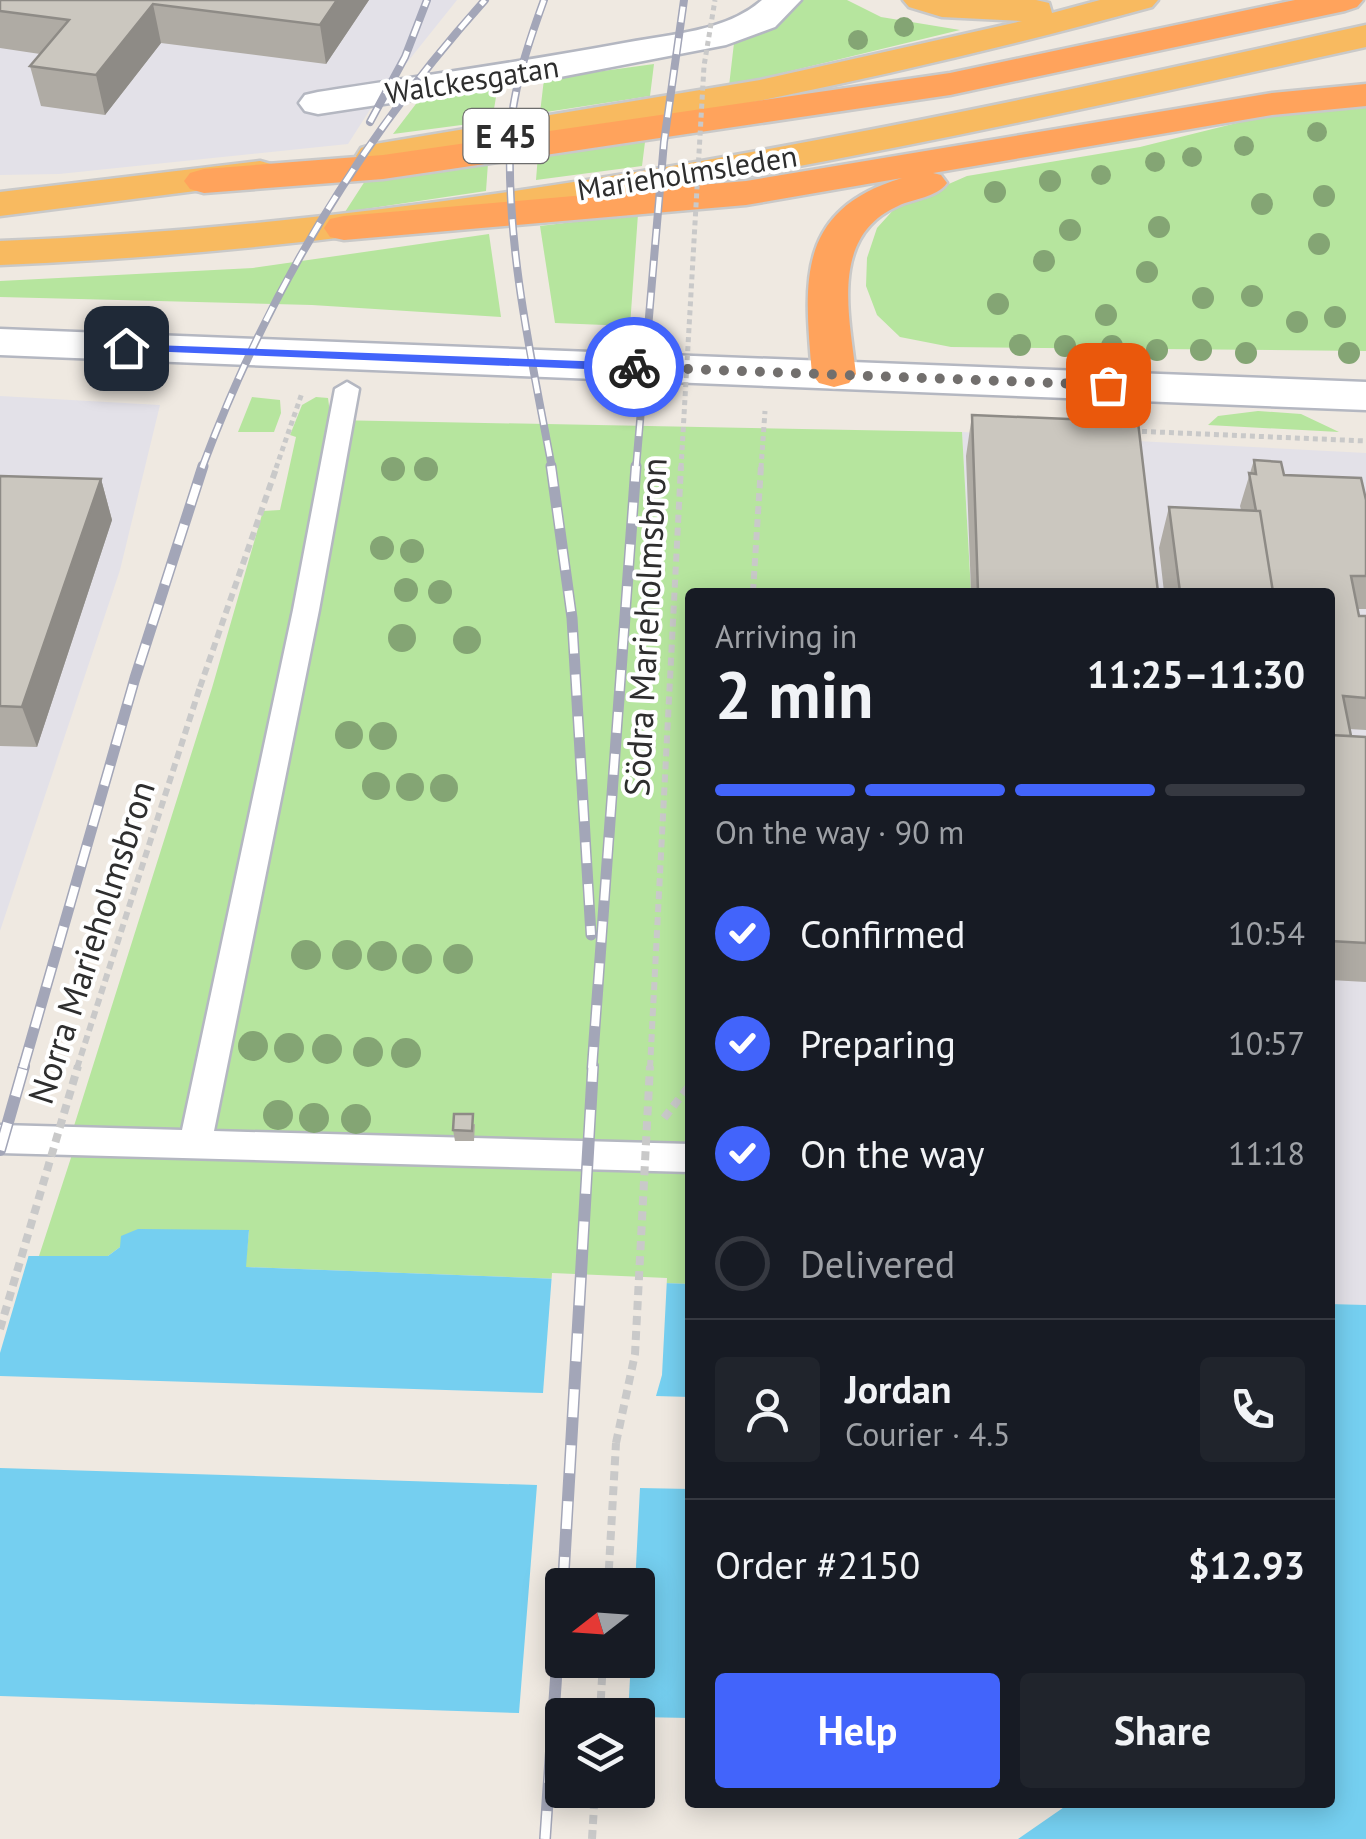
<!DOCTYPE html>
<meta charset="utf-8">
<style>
:root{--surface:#171b24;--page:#20242c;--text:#f1f3f6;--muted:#9ea1a6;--line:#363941;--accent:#4264fb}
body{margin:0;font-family:"PT Sans",sans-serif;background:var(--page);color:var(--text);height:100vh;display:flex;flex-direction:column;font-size:38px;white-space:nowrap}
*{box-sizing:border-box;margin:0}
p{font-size:32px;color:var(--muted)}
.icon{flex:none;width:55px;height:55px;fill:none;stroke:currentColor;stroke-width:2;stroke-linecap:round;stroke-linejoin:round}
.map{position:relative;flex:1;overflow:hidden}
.side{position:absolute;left:685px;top:588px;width:650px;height:1220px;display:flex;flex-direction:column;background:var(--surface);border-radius:10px;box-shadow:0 5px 25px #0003}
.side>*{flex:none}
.needle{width:65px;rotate:253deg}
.fabs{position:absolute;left:545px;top:1568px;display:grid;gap:20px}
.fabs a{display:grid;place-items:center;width:110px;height:110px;border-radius:10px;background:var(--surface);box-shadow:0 5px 25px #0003;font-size:50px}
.pin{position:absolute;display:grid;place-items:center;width:85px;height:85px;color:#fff;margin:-42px;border-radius:20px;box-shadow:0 5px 15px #0006}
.courier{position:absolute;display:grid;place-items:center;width:100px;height:100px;margin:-50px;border:8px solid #4264fb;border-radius:50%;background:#fff;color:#222;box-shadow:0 2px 12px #0007}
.summary em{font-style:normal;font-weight:700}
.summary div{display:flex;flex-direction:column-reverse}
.summary{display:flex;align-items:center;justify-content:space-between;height:170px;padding:0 30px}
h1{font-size:65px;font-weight:700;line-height:75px}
.bar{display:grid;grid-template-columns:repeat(4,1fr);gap:15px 10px;align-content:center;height:120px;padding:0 30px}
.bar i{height:12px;border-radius:8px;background:var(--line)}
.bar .selected{background:var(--accent)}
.bar p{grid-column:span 4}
.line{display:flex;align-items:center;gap:25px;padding:0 30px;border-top:2px solid var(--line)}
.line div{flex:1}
.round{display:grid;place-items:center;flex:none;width:105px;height:105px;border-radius:10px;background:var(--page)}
ol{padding:0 30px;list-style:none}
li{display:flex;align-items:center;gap:30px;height:110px}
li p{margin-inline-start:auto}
li .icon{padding:10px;border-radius:50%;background:var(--accent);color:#fff;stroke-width:4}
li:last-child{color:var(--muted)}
li i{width:55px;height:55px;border:5px solid var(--line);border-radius:50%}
.button{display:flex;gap:20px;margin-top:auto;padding:20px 30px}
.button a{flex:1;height:115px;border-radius:10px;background:var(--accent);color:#fff;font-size:40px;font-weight:700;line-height:115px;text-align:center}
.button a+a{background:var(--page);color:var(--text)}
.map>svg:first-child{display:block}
</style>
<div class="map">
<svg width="1366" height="1839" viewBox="0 0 1366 1839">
<rect width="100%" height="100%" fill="#efe9e1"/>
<path fill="#e3e1e8" d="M0,0H457L373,105L348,144L59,174L0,175Z
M0,396L160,405L120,570L0,931Z
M962,432L1366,453V1305L1330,1304V592H971Z"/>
<path fill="#b6e59e" d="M801,0H847L881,17L960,30L729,86L734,43L764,29Z
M654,64L650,96L540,113L544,79Z
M498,85L492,121L393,134L422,96Z
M1366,103V351L951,347L900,337L877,315L866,286L867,258L877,228L896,207L967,176L1140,147L1285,111Z
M645,142L642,166L536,180L538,155Z
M488,163L486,191L345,212L365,181Z
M638,214L630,326L555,323L540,226Z
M489,234L501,317L312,305L0,297V281L253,268Z
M252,397L280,400L281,413L274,432H238Z
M316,397L328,398L331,420L962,432L971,592H690V1284L245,1267L249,1231L120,1247L108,1256H39L81,1127L74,1126L212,688L263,511L280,510L296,437L290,435L302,405Z
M1258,411L1301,414L1339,432L1208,425L1218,416Z"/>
<path fill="#75cff0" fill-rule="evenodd" d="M138,1229L249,1230L246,1267L690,1284V1802H1330V1304L1366,1305V1839H0V1256H108L120,1247L121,1236ZM562,1585H638V1660H562ZM562,1715H638V1790H562Z"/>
<path fill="#efe9e1" d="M0,1251H30L0,1353Z
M552,1273L667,1278L662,1375L656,1396L690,1397V1489L640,1488L635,1585H562V1660H631L628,1715H562V1790H638V1717L690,1718V1802L1070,1803L1018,1839H0V1696L519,1713L537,1485L0,1468V1376L543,1393Z"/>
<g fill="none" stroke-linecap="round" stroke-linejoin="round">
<g stroke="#b4b7c1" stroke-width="5">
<path id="service" d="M347,382L359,389L319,610L214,1131L690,1144V1172L0,1153V1125L182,1130L293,610L335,389Z"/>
</g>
<g stroke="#b4b7c1" stroke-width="5">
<path id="minor" d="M762,0H801L775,27L726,45L560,77L318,114L305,111L299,103L305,95L318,92C420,76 522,62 624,43C670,34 726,32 762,0Z
M0,329L1366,382V410L0,355Z"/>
</g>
<g stroke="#c9c9c9" stroke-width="5">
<path id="trunk" d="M903,0H1036L1049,3L1052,13L1100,0H1158L1152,7C896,78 638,129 375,168L361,164L356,156L361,148L375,144L760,80L1022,21L942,17L909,7Z
M1366,25V47C919,146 459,247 0,265V241C459,223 919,124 1366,25Z
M260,161L274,165L279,173L274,181L0,216V192Z"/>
</g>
<g stroke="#c9c9c9" stroke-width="5">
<path id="motorway" d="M1295,0H1363L1357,7L1345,11L950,95L383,179L204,193L190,189L184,181L190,173L204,169L383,155L950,73Z
M1366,84V106L1272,115L933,173L941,175L947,183C936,198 914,198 898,206C830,236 849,314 856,374L849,383L834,387L819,383L812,374C804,281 796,210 902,178L746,205L344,240L330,237L324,228L330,219L344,216L746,181L1272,93Z"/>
</g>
<path stroke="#c9c9c9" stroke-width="5" stroke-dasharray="5 4" stroke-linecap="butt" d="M1133,431L1366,441
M276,468L302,393
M761,468L765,411"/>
<path stroke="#c9c9c9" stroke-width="6" stroke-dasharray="8 5" stroke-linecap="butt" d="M753,592L761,466
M200,687L277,466"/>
<path stroke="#c9c9c9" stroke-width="8" stroke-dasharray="9 6" stroke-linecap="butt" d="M664,1118L690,1085
M608,1585L616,1443
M600,1715L603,1660
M592,1839L595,1790"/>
<use href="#service" fill="#fff" fill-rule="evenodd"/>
<use href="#minor" fill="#fff" fill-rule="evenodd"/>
<use href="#trunk" fill="#f8ba60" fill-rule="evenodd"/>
<use href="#motorway" fill="#ffa35c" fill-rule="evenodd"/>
<g stroke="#a3a6b8" stroke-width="8">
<path id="rail-far2" d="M544,0C528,44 511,94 510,141C507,251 532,361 552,468
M370,122L405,57L427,0
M202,468C267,293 360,139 485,0
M636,468L664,142L684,0"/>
</g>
<g stroke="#a3a6b8" stroke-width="11">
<path id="rail-far1" d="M551,466L572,618L591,935
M23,1068L135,678L203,466
M592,1068L636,466"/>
</g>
<g stroke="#a3a6b8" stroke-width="12">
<path id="rail" d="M0,1150L24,1066
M563,1585L593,1066
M545,1839L562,1591"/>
</g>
<use href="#rail-far2" stroke="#fff" stroke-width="5" stroke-dasharray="16" stroke-linecap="butt"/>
<use href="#rail-far1" stroke="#fff" stroke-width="8" stroke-dasharray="21" stroke-linecap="butt"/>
<use href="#rail" stroke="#fff" stroke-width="9" stroke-dasharray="28" stroke-linecap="butt"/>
<path stroke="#c9c9c9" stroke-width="5" stroke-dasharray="5 4" stroke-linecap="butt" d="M681,468L704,66L715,0"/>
<path stroke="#c9c9c9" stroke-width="6" stroke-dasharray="8 5" stroke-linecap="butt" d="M77,1068L200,687
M650,1068L681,466"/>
<path stroke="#c9c9c9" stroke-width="8" stroke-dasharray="9 6" stroke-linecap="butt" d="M0,1329L78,1066
M616,1443L635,1354L650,1066"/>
</g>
<g fill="#84a574">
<circle cx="904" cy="27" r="10"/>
<circle cx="858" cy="40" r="10"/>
<circle cx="1317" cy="132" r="10"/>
<circle cx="1244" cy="146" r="10"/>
<circle cx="1192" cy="157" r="10"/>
<circle cx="1155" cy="162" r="10"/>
<circle cx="1101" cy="175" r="10"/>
<circle cx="1050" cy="181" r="11"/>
<circle cx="995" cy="192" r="11"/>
<circle cx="1324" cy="196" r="11"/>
<circle cx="1262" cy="204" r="11"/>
<circle cx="1159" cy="227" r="11"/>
<circle cx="1070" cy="230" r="11"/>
<circle cx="1319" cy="244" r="11"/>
<circle cx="1044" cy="261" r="11"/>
<circle cx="1147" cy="272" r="11"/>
<circle cx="1252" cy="296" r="11"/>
<circle cx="1203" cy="298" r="11"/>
<circle cx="998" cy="304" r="11"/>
<circle cx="1106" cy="315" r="11"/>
<circle cx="1335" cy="317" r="11"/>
<circle cx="1297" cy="322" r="11"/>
<circle cx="1020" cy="345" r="11"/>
<circle cx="1065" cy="346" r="11"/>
<circle cx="1112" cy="346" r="11"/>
<circle cx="1157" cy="350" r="11"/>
<circle cx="1201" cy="350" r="11"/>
<circle cx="1246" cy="353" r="11"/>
<circle cx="1349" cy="353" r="11"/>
<circle cx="393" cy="469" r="12"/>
<circle cx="426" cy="469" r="12"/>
<circle cx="382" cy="548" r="12"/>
<circle cx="412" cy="551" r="12"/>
<circle cx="406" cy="590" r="12"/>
<circle cx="440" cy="592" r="12"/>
<circle cx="402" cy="638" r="14"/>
<circle cx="467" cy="640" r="14"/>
<circle cx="349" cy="735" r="14"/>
<circle cx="383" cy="736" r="14"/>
<circle cx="376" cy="786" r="14"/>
<circle cx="410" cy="787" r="14"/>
<circle cx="444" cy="788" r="14"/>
<circle cx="306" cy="955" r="15"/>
<circle cx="347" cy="955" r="15"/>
<circle cx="382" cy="956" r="15"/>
<circle cx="417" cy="959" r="15"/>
<circle cx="458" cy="959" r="15"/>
<circle cx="253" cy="1046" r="15"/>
<circle cx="289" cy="1048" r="15"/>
<circle cx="327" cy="1049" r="15"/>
<circle cx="368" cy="1052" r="15"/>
<circle cx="406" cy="1053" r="15"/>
<circle cx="278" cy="1115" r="15"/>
<circle cx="314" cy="1118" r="15"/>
<circle cx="356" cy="1119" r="15"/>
</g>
<path fill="#afaba4" d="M0,0H369L326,64L161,43L105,115L41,106L30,66L40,54L0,48Z
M972,415L1158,592H971L966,456Z
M1254,460L1284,475L1366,500V609H1358L1359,616H1366V730L1349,729L1351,736L1366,737V982L1330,980V592H1164L1159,548L1169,507L1241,510L1240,506Z
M0,476L101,479L112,520L37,747L0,746Z
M475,1124L474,1141H455L453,1130Z"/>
<path fill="#8e8b86" d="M337,0H369L326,64L320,25Z
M153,4L161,43L105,115L96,75Z
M101,479L112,520L37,747L22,707Z"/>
<path fill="#cbc7bf" stroke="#8e8b86" stroke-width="2.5" d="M0,0H337L320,25L153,4L96,75L30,66L69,20L0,11Z
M972,415L1138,422L1158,592H978Z
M1254,460L1281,462L1284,475L1361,478L1366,500V576H1351L1359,616H1366V698L1343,696L1351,736L1330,735V592H1273L1260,511H1256L1249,473L1256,474Z
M0,476L101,479L22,707L0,706Z
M1169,507L1260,511L1273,592H1180Z
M1330,735L1366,737V943L1330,941Z
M454,1114H473L472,1131L453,1130Z"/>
<path fill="#4264fb" d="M126,344L634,363L641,367L634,371L121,350V345Z"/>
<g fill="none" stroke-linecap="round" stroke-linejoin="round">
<path stroke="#726f6d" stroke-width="10" stroke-dasharray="0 18" d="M634,367L1108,385"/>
</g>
<g text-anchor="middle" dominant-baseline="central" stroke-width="8" stroke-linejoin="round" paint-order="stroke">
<g font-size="30" fill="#2e2e2e" stroke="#fff">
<text transform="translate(472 79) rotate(-9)">Walckesgatan</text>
<text transform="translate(687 172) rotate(-9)">Marieholmsleden</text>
</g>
<rect fill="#fff" stroke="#6d6d6d" stroke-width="2.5" x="463.5" y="109" width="85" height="54" rx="8"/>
<g font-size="32" font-weight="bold" fill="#2e2e2e">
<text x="506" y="136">E 45</text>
</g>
<g font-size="35" fill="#2e2e2e" stroke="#fff">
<text transform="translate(645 627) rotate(-87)">Södra Marieholmsbron</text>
<text transform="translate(91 942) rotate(-72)">Norra Marieholmsbron</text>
</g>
</g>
</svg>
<div class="fabs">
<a><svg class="needle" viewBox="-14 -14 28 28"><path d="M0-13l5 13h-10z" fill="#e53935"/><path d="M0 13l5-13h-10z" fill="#9ea1a6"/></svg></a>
<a><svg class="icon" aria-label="layers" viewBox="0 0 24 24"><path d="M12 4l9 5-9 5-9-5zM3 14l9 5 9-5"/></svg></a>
</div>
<div class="pin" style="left:1108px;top:385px;background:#ea580c"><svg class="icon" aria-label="bag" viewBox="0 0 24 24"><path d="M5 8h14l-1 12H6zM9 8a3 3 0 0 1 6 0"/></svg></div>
<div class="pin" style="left:126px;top:348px;background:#1f2937"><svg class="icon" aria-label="home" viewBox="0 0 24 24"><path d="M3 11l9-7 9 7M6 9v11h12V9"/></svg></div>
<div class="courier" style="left:634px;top:367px"><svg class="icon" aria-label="bike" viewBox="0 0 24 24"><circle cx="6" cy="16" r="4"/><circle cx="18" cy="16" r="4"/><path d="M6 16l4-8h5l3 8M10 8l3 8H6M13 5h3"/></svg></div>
<section class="side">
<div class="summary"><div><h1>2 min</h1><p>Arriving in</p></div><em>11:25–11:30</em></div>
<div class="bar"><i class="selected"></i><i class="selected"></i><i class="selected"></i><i></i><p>On the way · 90 m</p></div>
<ol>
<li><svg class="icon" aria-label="check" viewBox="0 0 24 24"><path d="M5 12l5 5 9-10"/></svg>Confirmed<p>10:54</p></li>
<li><svg class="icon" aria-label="check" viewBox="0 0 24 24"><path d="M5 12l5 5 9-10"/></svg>Preparing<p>10:57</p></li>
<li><svg class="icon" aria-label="check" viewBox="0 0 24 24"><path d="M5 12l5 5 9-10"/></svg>On the way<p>11:18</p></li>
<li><i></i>Delivered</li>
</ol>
<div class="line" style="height:180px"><a class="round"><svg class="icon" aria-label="person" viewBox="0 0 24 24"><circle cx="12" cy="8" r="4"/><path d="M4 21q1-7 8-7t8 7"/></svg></a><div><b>Jordan</b><p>Courier · 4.5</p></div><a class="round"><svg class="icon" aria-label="phone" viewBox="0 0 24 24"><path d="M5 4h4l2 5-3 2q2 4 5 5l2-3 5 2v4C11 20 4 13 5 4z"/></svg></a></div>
<div class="line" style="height:130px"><div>Order #2150</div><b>$12.93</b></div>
<div class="button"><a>Help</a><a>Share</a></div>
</section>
</div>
